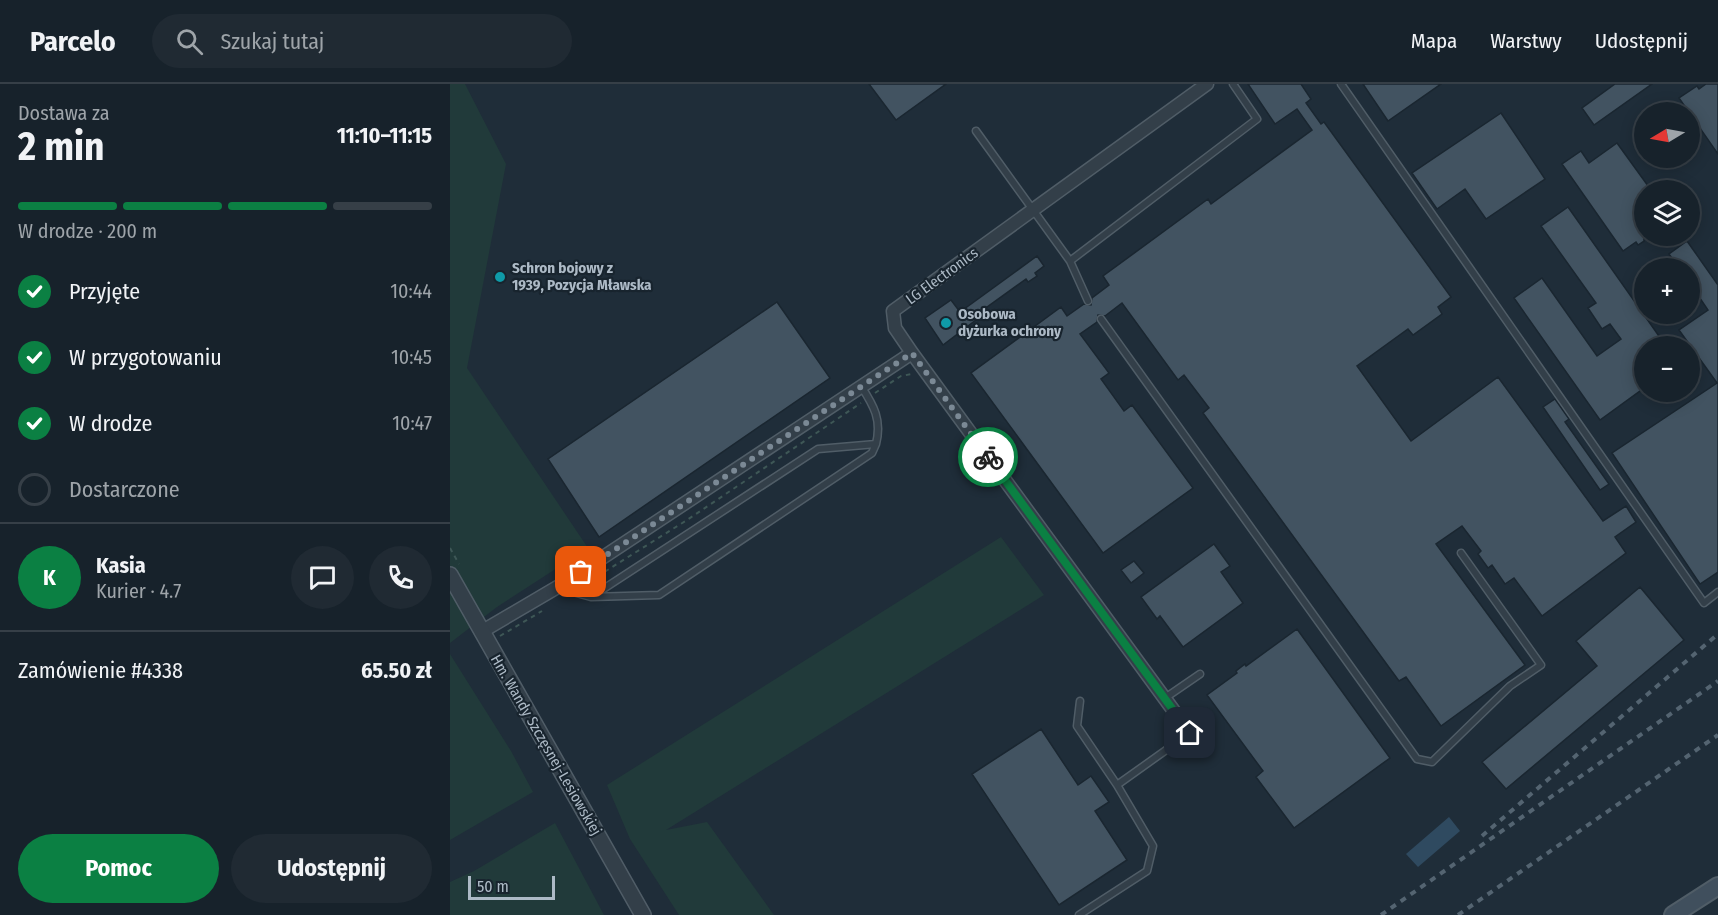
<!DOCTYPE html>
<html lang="pl">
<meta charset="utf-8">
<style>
:root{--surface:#17222b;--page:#202a33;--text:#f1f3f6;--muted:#9ea4a9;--line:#363f47;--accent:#0b8043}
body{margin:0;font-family:"Fira Sans Condensed",sans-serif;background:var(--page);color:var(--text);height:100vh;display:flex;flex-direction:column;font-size:22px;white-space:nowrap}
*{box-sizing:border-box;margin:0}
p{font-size:20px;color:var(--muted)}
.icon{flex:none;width:33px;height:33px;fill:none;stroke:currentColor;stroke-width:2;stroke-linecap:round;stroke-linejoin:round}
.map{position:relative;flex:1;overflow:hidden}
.panel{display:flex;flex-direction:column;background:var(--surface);width:450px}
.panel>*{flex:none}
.needle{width:39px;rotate:260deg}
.buttons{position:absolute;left:1184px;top:18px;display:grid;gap:12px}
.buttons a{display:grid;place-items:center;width:66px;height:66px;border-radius:50%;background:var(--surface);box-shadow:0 3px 15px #0003,0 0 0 2px var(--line);font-size:30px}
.scale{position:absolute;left:18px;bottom:15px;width:87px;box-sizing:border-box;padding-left:6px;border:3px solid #adbac6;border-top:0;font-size:16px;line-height:21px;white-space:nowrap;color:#adbac6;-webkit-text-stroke:4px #18242e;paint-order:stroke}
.pin{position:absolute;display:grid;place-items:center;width:51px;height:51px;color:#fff;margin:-26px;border-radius:12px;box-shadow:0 3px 9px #0006}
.courier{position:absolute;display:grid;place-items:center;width:60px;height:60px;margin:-30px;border:4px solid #0b8043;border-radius:50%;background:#fff;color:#222;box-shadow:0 2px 8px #0007}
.head em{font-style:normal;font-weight:700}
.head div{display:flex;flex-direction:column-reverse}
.head{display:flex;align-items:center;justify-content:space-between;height:102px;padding:0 18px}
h1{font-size:39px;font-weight:700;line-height:45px}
.bar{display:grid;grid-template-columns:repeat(4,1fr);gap:9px 6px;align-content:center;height:72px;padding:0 18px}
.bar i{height:8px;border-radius:4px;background:var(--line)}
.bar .current{background:var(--accent)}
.bar p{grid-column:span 4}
.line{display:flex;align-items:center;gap:15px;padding:0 18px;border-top:2px solid var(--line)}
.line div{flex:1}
.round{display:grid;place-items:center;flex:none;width:63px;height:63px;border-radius:32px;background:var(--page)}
ol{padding:0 18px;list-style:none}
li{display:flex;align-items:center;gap:18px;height:66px}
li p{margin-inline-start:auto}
li .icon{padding:6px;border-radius:50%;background:var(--accent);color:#fff;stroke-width:4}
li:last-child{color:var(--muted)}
li i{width:33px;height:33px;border:3px solid var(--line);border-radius:50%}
.action{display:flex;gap:12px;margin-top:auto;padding:12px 18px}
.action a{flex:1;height:69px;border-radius:36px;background:var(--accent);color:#fff;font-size:24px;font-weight:700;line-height:69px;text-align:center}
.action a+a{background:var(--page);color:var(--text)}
header{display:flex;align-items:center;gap:36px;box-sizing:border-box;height:84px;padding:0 30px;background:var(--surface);border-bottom:2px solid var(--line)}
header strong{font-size:28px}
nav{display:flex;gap:33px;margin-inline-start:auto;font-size:21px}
.search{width:420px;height:54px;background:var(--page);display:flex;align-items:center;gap:15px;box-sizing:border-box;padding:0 21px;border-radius:33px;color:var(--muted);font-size:22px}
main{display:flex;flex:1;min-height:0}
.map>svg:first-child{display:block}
</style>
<header>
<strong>Parcelo</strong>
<div class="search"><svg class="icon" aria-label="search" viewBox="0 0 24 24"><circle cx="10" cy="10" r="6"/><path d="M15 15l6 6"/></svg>Szukaj tutaj</div>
<nav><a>Mapa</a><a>Warstwy</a><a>Udostępnij</a></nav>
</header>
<main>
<section class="panel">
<div class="head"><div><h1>2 min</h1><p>Dostawa za</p></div><em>11:10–11:15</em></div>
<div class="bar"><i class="current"></i><i class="current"></i><i class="current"></i><i></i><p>W drodze · 200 m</p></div>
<ol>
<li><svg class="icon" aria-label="check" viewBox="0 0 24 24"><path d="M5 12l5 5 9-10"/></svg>Przyjęte<p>10:44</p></li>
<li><svg class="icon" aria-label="check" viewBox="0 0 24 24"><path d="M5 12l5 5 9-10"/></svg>W przygotowaniu<p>10:45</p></li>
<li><svg class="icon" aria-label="check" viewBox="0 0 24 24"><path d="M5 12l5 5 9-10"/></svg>W drodze<p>10:47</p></li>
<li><i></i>Dostarczone</li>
</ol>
<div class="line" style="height:108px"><b class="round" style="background:var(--accent);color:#fff">K</b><div><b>Kasia</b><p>Kurier · 4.7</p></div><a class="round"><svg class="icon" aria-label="chat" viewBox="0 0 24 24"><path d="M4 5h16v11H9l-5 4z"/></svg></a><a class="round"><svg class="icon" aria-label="phone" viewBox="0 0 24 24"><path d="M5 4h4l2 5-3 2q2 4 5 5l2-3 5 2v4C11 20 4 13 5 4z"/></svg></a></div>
<div class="line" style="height:78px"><div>Zamówienie #4338</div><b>65.50 zł</b></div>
<div class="action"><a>Pomoc</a><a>Udostępnij</a></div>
</section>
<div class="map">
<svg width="1268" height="831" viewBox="0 0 1268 831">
<rect width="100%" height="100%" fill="#1f2d39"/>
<path fill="#213a3a" d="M0,0H15L56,80L17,284L138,464L47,523L0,559Z
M551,453L594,511L216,746L257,738L324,831H229L180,755L157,701Z
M0,570L61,667L83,708L0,756Z
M105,739L154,831H0V798L24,787Z"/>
<path fill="#2f4a60" d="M999,733L1010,747L968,783L956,770Z"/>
<path fill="#425361" stroke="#1a2630" stroke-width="1.5" d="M419,0H496L446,36Z
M798,0H851L861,15L856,19L871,40L874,38L1001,213L988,223L992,230L963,251L958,245L907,282L961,357L1048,293L1153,437L1176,422L1186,438L1165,453L1176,469L1092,532L1064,494L1055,500L1042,481L1038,484L1028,470L1031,467L1012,442L986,460L1075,581L991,642L956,593L949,597L753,329L759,324L734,291L728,296L672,219L655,232L648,231L647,238L630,250L659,289L651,295L674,327L682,321L743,404L653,469L521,289L611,223L617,232L634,220L641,221L642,214L659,201L653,192L758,115L761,120L862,46L847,25L825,40Z
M913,0H991L938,37Z
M1165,0H1202L1144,41L1132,24Z
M1256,0H1268V70L1229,14L1247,2L1249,5Z
M1051,29L1095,95L1036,135L1015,105L987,125L962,89Z
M1167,59L1201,106H1194V157L1188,161L1186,158L1173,167L1112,80L1131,67L1139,79Z
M1118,123L1216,262H1194V304L1150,336L1064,214L1092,194L1147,272L1171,255L1160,240L1152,245L1138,224L1146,219L1091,142Z
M1237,157L1268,201V488L1250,500L1162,369L1267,299L1229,246L1258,226L1239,198V184H1229L1219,170Z
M587,172L594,182L585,189L587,192L578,198L576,195L533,226L535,229L493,261L475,234L501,216L510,228Z
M327,218L380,294L149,453L98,375Z
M1105,315L1119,335L1115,338L1159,400L1150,406L1093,323Z
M764,460L780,482L771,488L793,519L733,563L710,532L707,535L691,513Z
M684,477L694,489L681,499L671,486Z
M1190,503L1234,556L1056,705L1032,678L1147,582L1126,557Z
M847,545L940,674L844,744L806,693L813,687L757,611L787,589L786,587L795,580L796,582Z
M591,645L628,701L641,692L659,718L645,727L677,776L609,821L522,690Z"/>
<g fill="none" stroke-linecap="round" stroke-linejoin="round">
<g stroke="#505d67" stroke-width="9">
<path id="service" d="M891,0L1254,519L1268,508
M526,47L620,177L638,217
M620,177L807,35L783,0
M651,235L967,675L982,678L1060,602L1091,581L1011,469
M112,501L123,508L141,513L368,365L426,360C432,336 424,322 411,302
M141,513L209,511L422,369L426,360
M715,614L750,590
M667,701L740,649
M629,831L697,787L703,762L667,701L627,642L630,617"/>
</g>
<g stroke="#505d67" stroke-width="15">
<path id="minor" d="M31,548L111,501L462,269
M740,649L462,269L445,244L443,227L757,0"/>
</g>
<g stroke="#505d67" stroke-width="18">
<path id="tertiary" d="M0,491L193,831"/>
</g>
<g stroke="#505d67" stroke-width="20">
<path id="secondary" d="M1223,831L1268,802"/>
</g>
<path stroke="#3e5756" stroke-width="2" stroke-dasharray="4.5 4.5" stroke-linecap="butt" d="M425,309L451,292L462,290
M0,464L9,480
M132,502L237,436L411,319
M50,552L92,527"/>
<use href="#service" stroke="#333f49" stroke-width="6"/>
<use href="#minor" stroke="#333f49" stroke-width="12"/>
<use href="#tertiary" stroke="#333f49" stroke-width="15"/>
<use href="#secondary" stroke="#404f5d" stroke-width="16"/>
<path stroke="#546471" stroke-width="4" stroke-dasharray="6 6" stroke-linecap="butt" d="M1032,752L1268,550
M931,831L1268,597
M1008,831L1268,651"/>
</g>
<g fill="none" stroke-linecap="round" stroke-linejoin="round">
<path stroke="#7b8995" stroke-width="6" stroke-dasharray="0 10.8" d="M131,488L462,269L538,373"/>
<path stroke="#0b8043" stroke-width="8" d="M538,373L740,649"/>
</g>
<g fill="#0f9aa8" stroke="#18242e" stroke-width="2">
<circle cx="50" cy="193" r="6"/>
<circle cx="496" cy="239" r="6"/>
</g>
<g text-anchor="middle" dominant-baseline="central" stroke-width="4.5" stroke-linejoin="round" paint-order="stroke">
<g font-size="15" font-weight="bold" fill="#adbac6" stroke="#18242e" text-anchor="start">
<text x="62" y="184">Schron bojowy z<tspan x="62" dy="17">1939, Pozycja Mławska</tspan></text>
<text x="508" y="230">Osobowa<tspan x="508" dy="17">dyżurka ochrony</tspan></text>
</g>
<g font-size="15" fill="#adbac6" stroke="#18242e">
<text transform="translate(492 192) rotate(-36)">LG Electronics</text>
<text transform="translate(96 661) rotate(60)">Hm. Wandy Szczęsnej-Lesiowskiej</text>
</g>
</g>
</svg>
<div class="buttons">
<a><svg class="needle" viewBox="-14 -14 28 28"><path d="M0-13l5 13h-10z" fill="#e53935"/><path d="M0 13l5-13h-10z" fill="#9ea4a9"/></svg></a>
<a><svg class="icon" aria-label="layers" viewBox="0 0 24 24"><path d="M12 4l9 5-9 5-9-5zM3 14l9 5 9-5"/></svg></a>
<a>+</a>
<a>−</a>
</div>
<div class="scale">50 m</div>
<div class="pin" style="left:131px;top:488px;background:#ea580c"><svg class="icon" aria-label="bag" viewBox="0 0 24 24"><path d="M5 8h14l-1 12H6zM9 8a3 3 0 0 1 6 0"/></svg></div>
<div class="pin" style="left:740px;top:649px;background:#1f2937"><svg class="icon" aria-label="home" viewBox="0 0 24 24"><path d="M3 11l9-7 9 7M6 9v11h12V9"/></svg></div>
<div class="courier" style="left:538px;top:373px"><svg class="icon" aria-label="bike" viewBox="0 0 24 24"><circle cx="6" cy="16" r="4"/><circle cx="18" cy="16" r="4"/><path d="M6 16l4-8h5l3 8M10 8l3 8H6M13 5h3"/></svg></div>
</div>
</main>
